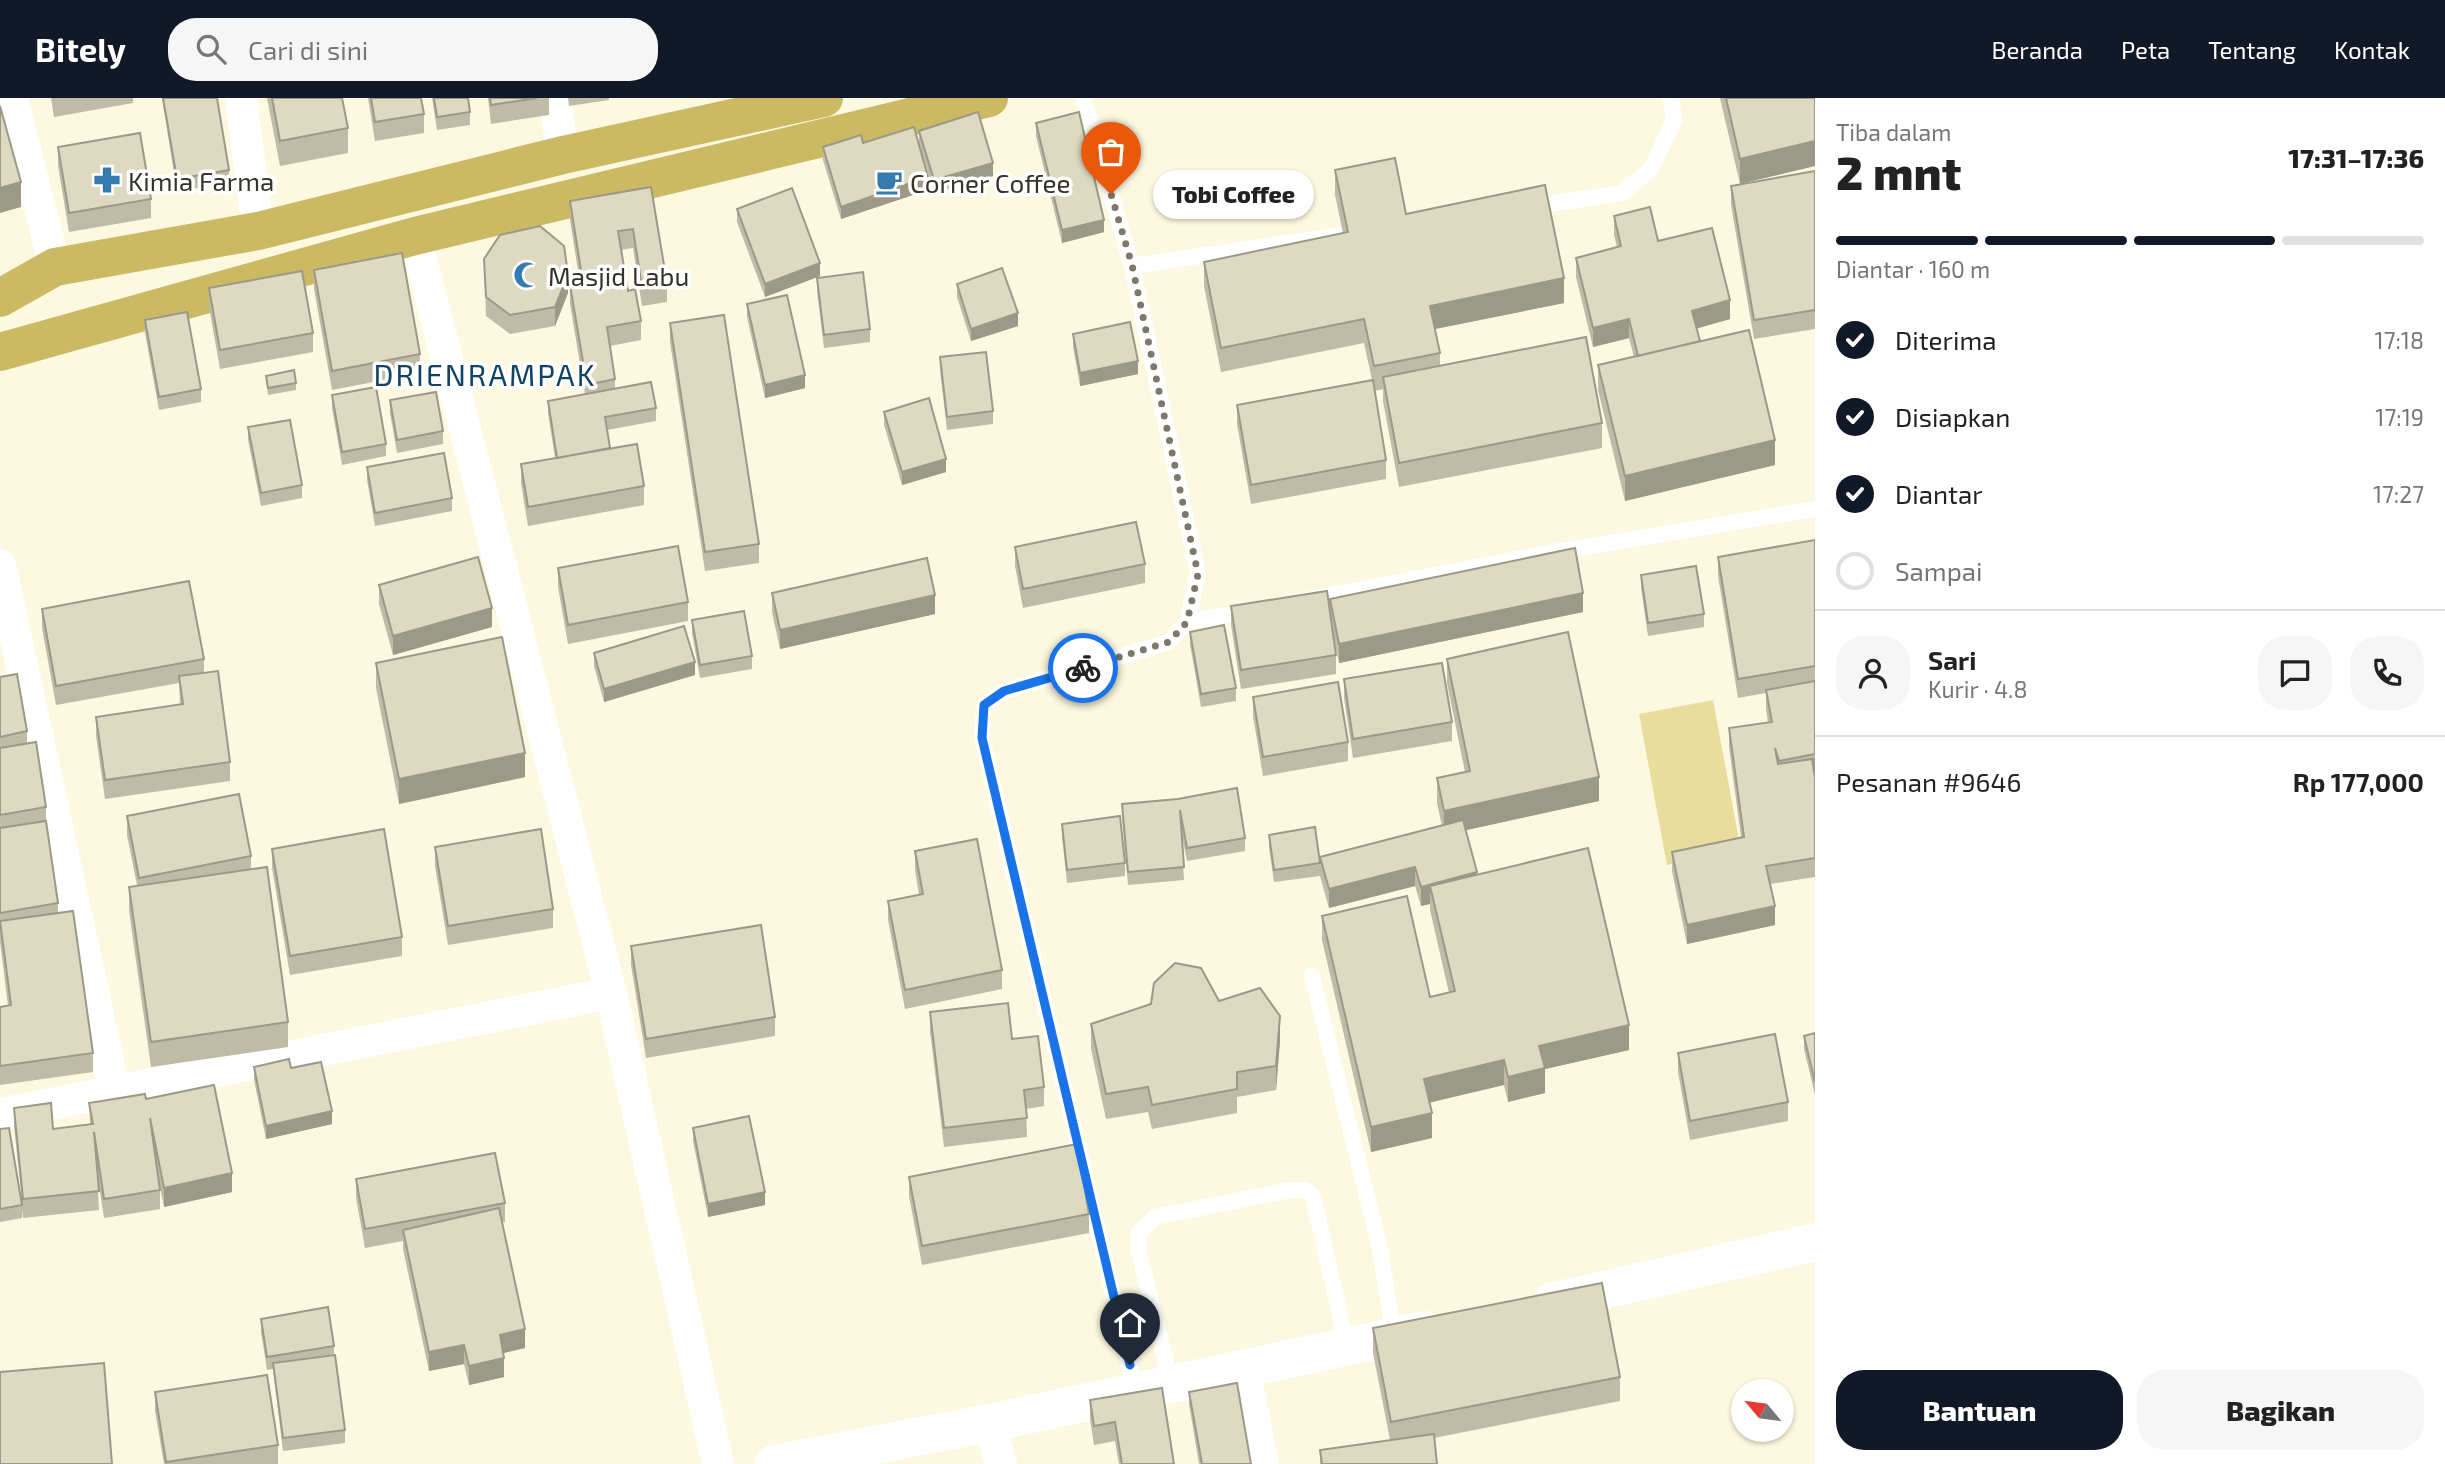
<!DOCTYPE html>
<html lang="id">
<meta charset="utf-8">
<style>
:root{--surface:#fff;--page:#f6f6f6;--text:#222;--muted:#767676;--line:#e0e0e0;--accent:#111827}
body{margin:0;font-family:"Exo 2",sans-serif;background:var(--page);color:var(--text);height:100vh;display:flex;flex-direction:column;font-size:26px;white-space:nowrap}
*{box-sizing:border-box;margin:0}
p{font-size:23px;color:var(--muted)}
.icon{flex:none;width:38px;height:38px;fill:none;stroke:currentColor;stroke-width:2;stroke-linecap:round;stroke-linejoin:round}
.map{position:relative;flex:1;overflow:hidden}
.details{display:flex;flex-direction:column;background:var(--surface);width:630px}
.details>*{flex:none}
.needle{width:46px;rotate:299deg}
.fabs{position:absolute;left:1731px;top:1281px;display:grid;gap:14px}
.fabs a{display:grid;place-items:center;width:63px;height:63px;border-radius:50%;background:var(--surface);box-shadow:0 2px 5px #0004;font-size:35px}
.pin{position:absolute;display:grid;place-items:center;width:60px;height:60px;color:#fff;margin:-72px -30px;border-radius:50% 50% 50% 0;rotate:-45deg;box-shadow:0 0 7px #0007}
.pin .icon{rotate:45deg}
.courier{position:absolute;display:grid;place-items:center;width:70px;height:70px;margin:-35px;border:5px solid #1a73e8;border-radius:50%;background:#fff;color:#222;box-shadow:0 2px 9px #0007}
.bubble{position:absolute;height:49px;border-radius:24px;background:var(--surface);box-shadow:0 2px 5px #0004;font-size:23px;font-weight:800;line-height:49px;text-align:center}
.overview em{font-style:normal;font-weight:800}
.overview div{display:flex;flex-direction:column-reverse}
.overview{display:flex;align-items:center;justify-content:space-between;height:119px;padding:0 21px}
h1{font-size:46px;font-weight:800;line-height:52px}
.bar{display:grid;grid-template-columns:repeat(4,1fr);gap:10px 7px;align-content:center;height:84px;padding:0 21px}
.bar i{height:9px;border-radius:5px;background:var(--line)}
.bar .selected{background:var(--accent)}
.bar p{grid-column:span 4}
.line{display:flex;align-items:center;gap:18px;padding:0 21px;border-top:2px solid var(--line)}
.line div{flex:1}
.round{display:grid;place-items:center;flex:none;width:74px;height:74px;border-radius:28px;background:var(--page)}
ol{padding:0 21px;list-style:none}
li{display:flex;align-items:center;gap:21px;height:77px}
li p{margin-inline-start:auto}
li .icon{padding:7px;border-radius:50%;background:var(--accent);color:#fff;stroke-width:4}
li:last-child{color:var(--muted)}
li i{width:38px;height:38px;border:4px solid var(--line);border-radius:50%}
.action{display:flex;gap:14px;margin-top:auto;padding:14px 21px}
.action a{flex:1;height:80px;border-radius:28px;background:var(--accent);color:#fff;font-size:28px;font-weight:800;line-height:80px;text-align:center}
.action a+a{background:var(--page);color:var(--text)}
header{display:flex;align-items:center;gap:42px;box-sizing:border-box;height:98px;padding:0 35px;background:var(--accent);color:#fff}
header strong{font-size:33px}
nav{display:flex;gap:38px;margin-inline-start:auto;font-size:24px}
.search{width:490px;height:63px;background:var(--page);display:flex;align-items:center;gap:18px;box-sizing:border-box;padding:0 24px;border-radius:28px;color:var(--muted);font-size:26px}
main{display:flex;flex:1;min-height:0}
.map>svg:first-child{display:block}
</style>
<header>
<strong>Bitely</strong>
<div class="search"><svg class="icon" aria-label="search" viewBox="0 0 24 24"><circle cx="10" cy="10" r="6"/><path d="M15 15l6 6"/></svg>Cari di sini</div>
<nav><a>Beranda</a><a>Peta</a><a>Tentang</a><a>Kontak</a></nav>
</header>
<main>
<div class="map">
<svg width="1815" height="1366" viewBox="0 0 1815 1366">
<rect width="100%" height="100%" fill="#fdf9e0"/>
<path fill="#e9dd9d" d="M1713,602L1741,752L1667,767L1639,616Z"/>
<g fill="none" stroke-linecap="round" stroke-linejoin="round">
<path stroke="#fff" stroke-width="16" d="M1083,0L1132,168L1198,476L1187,524L1169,544L1004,593L984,607L982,640L1136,1294
M1529,109L1622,95L1651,71L1674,22L1671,0
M1132,168L1341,137
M1306,502L1554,454L1815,411
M1187,524L1250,513
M1312,878L1380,1151L1394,1239
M1171,1286L1139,1154V1135L1155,1119L1290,1092H1306L1313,1098L1347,1248"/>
<path stroke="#fff" stroke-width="32" d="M12,0L55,169
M241,0L258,133
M555,0L563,57
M415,138L611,895L718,1366
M0,467L115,995
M0,1016L611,895
M1244,1270L1263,1366
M990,1325L1001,1366"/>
<path stroke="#fff" stroke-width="38" d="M1551,1204L1815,1144
M774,1366L990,1325L1424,1232"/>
<path stroke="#cbba63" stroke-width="38" d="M0,200L55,169L258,133L563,57L824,0
M0,254L415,138L989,0"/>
</g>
<path fill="#bfbba6" d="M51,0H133V5L54,19Z
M162,0H217L229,72V84L177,94Z
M267,0H342L348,30V55L280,68Z
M368,0H421L424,16V35L375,43Z
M432,0H468L470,14V27L437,32Z
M488,0H549V17L491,26Z
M568,0H609V2L569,8Z
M1720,0H1815L1740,86Z
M1036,25L1104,134L1062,145L1036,38Z
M919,33L993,78L934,95L919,46Z
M863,45L928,92L841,121L823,62V49Z
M58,49L151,101V120L69,134L58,68Z
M1335,72L1406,116L1564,205L1435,231L1440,255V268L1602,325V350L1399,389L1383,303V291L1375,293L1386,362V381L1251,406L1237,326V307L1372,282L1364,245L1221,274L1204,188V164L1343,135L1335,97Z
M1815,73V231L1754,241L1731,107V88Z
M651,89L667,185V204L642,208L633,150L621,152L628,193L641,223V242L610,248L615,281V290L656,310V323L607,332L610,350L644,388V407L528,428L521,385V366L555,360L548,315V303L585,296L570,206V187L580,185L570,122V103Z
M737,111L820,178L765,199L737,124Z
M1614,118L1658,143L1730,221L1696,230L1700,243L1775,367L1625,403L1598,292V267L1634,259L1629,240L1593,249L1576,179V160L1617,149L1614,137Z
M484,161L568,195L555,228L510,236L486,218Z
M314,172L420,256V275L332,292L314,191Z
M817,180L870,231V244L824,250L817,193Z
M957,186L1018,228L971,243L957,199Z
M209,190L313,235V254L220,271L209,209Z
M747,206L805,290L765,300L747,219Z
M145,222L201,291V304L159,312L145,235Z
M670,225L759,446V465L705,473L670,244Z
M1073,236L1138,276L1080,288L1073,249Z
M940,259L993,313V326L947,332L940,272Z
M266,278L296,285V292L268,297Z
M332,297L386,346V358L342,367L332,310Z
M390,302L443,333V346L397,355L390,315Z
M884,314L946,374L902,387L884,327Z
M248,329L302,387V400L261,408L248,342Z
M367,369L452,400V413L375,428L367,382Z
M1815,442V779L1770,786L1775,827L1687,846L1672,773V754L1741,739L1729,649V630L1768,625L1766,611V595L1738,600L1718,478V459Z
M1015,449L1145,466V485L1023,510L1015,468Z
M558,470L688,504V523L568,546L558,489Z
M1641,477L1704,516V529L1648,538L1641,490Z
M379,487L492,529L393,557L379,506Z
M772,495L935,516L780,551L772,514Z
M1330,501L1583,514L1339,565L1332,531L1336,557V576L1241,591L1231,527V508L1330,516Z
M42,511L204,561V574L230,664V683L105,701L96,638V619L180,606L179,585L56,607L42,530Z
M692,522L752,558V571L700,580L692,535Z
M1190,534L1236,590V603L1201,609L1190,547Z
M594,555L695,577L604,604L594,568Z
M1447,561L1599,703L1466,732L1477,777L1629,952L1545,971V995L1508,1004L1504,987L1429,1004L1432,1040L1371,1054L1322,842V818L1430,899L1449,895L1430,812V806L1421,808L1415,788L1329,810L1320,778V759L1442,728L1437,705V680L1465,674L1447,585Z
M376,565L525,679L399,706L376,590Z
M0,579L27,633V646L46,709V727L58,805V815L93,955V974L0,987V909L8,908L0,843Z
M1344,581L1452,624V643L1353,660L1344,600Z
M1253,599L1348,644V663L1263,678L1253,618Z
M1178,701L1245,740V753L1187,763L1181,733L1184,782L1128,787L1122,719V706Z
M127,718L251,758V771L288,924V949L151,969L129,813V789L137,787L127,737Z
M1062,726L1125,765V778L1067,785L1062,738Z
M1269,737L1320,765V778L1274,784L1269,750Z
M435,749L553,811V830L448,847L435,768Z
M272,751L402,839V858L290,877L272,770Z
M915,753L1002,872V891L905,911L888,822V803L919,797L915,772Z
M631,848L775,919V938L646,960L631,867Z
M1219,903L1280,943L1276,992L1237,999V1015L1152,1031L1148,1014L1106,1021L1091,951V926Z
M930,914L1012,941L1044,989V1008L1026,1011L1027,1039L944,1049L930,933Z
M1815,935V997L1804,951V938Z
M1678,955L1788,1004V1023L1690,1042L1678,974Z
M254,969L291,970L332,1026L266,1041L254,982Z
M146,1001L232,1094L164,1109L158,1079L160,1092V1111L104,1120L97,1075L99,1112L23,1120L22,1111V1120L0,1124V1031L22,1102L14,1029V1010L53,1031L90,1026L89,1005Z
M693,1030L765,1107L708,1119L693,1043Z
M909,1079L1089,1116V1135L922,1167L909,1098Z
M356,1081L505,1105V1124H502L525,1250L503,1255L504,1279L469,1287L464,1266L429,1273L403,1151V1143L365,1150L356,1100Z
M261,1221L334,1248V1257L345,1332V1345L283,1353L273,1271L267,1272L261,1234Z
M1373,1230L1620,1279V1303L1434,1340L1437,1366H1320V1352L1390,1342L1373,1255Z
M155,1294L278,1347V1366H164L155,1313Z
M1189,1294L1251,1366H1199L1189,1306Z
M1090,1302L1174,1366H1119L1115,1343L1094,1347L1090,1321Z"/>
<path fill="#9b9987" d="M1815,43V68L1740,86V61Z
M993,65V78L934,95V82Z
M928,79V92L841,121V109Z
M21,84V109L0,115V90Z
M1104,122V134L1062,145V132Z
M820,165V178L765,199V186Z
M568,176V195L555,228V209Z
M1564,180V205L1430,232V208Z
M1730,202V221L1692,232V213Z
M1018,215V228L971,243V231Z
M1629,221V240L1593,249V230Z
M1138,263V276L1080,288V275Z
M805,277V290L765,300V287Z
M1775,342V367L1625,403V378Z
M946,361V374L902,387V374Z
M1583,495V514L1339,565V546Z
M935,497V516L780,551V532Z
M492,510V529L393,557V538Z
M695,564V577L604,604V591Z
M525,655V679L399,706V681Z
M1599,679V703L1444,737V713Z
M1415,769V788L1329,810V791Z
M1477,774V793L1430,788V806L1421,808V789Z
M1775,808V827L1687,846V827Z
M1280,918V943L1276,992V968Z
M1629,927V952L1545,971V995L1508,1004V979L1539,948Z
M1504,962V987L1424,1006V981Z
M332,1013V1026L266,1041V1028Z
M1432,1015V1040L1371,1054V1029Z
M232,1075V1094L164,1109V1090Z
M765,1094V1107L708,1119V1106Z
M525,1231V1250L500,1256V1237Z
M464,1247V1266L429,1273V1254Z
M504,1260V1279L469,1287V1268Z"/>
<path fill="#dedac1" stroke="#9b9987" stroke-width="2" d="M163,0H217L229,72L177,81Z
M272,0H342L348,30L280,43Z
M371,0H421L424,16L375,24Z
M434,0H468L470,14L437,19Z
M490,0H537L491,7Z
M1726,0H1815V43L1740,61Z
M0,8L21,84L0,90Z
M978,14L993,65L934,82L919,33Z
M1079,14L1104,122L1062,132L1036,25Z
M914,29L928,79L841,109L823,49L861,37L863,45Z
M140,35L151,101L69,115L58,49Z
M1395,60L1406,116L1545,87L1564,180L1430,208L1440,255L1374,268L1364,221L1221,250L1204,164L1348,134L1335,72Z
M1815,73V212L1754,222L1731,88Z
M651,89L667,185L642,189L633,131L618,133L628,193L635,191L641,223L607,229L615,281L587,287L570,187L583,185L570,103Z
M792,90L820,165L765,186L737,111Z
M1650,109L1658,143L1712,130L1730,202L1692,213L1700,243L1638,258L1629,221L1593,230L1576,160L1621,148L1614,118Z
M540,128L564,148L568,176L555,209L510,217L486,199L484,161L500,137Z
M402,155L420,256L332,273L314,172Z
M1002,170L1018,215L971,231L957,186Z
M302,173L313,235L220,252L209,190Z
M863,174L870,231L824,237L817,180Z
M787,197L805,277L765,287L747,206Z
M187,214L201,291L159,299L145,222Z
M724,217L759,446L705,454L670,225Z
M1130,224L1138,263L1080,275L1073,236Z
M1749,232L1775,342L1625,378L1598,267Z
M1586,239L1602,325L1399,365L1383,279Z
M986,254L993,313L947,319L940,259Z
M294,272L296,285L268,290L266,278Z
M1373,282L1386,362L1251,387L1237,307Z
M651,284L656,310L605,319L610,350L557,360L548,303Z
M376,289L386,346L342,354L332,297Z
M436,294L443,333L397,342L390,302Z
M929,300L946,361L902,374L884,314Z
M290,322L302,387L261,395L248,329Z
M637,346L644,388L528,409L521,366Z
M444,355L452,400L375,415L367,369Z
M1136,424L1145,466L1023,491L1015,449Z
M1815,442V568L1738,581L1718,459Z
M678,448L688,504L568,527L558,470Z
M1575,450L1583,495L1339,546L1330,501Z
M478,459L492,510L393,538L379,487Z
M927,460L935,497L780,532L772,495Z
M1696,468L1704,516L1648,525L1641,477Z
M189,483L204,561L56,588L42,511Z
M1327,493L1336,557L1241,572L1231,508Z
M744,513L752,558L700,567L692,522Z
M1224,527L1236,590L1201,596L1190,534Z
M684,528L695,564L604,591L594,555Z
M1568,534L1599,679L1444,713L1437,680L1470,673L1447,561Z
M502,539L525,655L399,681L376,565Z
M1442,565L1452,624L1353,641L1344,581Z
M218,573L230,664L105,682L96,619L183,606L179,578Z
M17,576L27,633L0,639V579Z
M1815,583V656L1779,663L1775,650L1778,666L1812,661L1815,680L1814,661H1815V760L1766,768L1775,808L1687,827L1672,754L1744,739L1729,630L1772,624L1766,592Z
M1338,584L1348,644L1263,659L1253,599Z
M36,644L46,709L0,717V650Z
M1237,690L1245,740L1187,750L1180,712L1184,769L1128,774L1122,706L1178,701Z
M239,696L251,758L139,780L127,718Z
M1120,718L1125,765L1067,772L1062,726Z
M1463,722L1477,774L1421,789L1415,769L1329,791L1320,759Z
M46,723L58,805L0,815V730Z
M1315,729L1320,765L1274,772L1269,737Z
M384,731L402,839L290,858L272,751Z
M541,731L553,811L448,828L435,749Z
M977,741L1002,872L905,892L888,803L923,796L915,753Z
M1588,750L1629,927L1539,948L1545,970L1508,979L1504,962L1424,981L1432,1015L1371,1029L1322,818L1407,798L1430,899L1455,893L1430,788Z
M267,769L288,924L151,944L129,789Z
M73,813L93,955L0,968V909L11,907L0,823Z
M761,827L775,919L646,941L631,848Z
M1175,865L1201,870L1219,903L1260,890L1280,918L1276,968L1237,974V991L1152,1007L1148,989L1106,996L1091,926L1151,906L1154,885Z
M1008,905L1012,941L1038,938L1044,989L1024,992L1027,1020L944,1030L930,914Z
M1815,935V984L1804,938Z
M1775,936L1788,1004L1690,1023L1678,955Z
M289,961L291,970L321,964L332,1013L266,1028L254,969Z
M214,987L232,1075L164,1090L150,1020L160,1092L104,1101L94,1034L99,1093L23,1101L14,1010L51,1005L53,1031L93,1026L89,1005L145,996L146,1001Z
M749,1018L765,1094L708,1106L693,1030Z
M9,1030L22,1107L0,1111V1031Z
M1077,1046L1089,1116L922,1148L909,1079Z
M495,1055L505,1105L365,1131L356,1081Z
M499,1110L525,1231L500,1237L504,1260L469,1268L464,1247L429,1254L403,1132Z
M1602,1185L1620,1279L1391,1324L1373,1230Z
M328,1209L334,1248L267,1259L261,1221Z
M335,1257L345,1332L283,1340L273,1265Z
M104,1265L112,1366H0V1274Z
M267,1277L278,1347L166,1364L155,1294Z
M1237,1285L1251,1366H1202L1189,1294Z
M1162,1290L1174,1366H1122L1115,1324L1094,1328L1090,1302Z
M1434,1336L1437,1366H1322L1320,1352Z"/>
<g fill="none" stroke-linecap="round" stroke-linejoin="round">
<path stroke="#7c796a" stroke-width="7" stroke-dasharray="0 12.6" d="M1083,570L1169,544L1187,524L1198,476L1132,167L1111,96"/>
<path stroke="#1a73e8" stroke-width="9" d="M1083,570L1004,593L984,607L982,640L1130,1267"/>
</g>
<defs>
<g id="pharmacy-bare" transform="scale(2.1)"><path d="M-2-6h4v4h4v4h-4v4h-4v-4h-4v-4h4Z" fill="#367bb0" stroke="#fff" stroke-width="2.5" paint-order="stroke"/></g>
<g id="cafe-bare" transform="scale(2.1)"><path d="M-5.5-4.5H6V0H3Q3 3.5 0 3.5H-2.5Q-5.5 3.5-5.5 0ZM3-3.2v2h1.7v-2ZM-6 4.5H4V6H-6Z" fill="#367bb0" stroke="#fff" stroke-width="2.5" paint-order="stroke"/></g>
<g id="mosque-bare" transform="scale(2.1)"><path d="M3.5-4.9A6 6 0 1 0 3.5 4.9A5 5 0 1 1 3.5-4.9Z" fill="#367bb0" stroke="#fff" stroke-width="2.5" paint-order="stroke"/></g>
</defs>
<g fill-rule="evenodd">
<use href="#pharmacy-bare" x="107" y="82"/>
<use href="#cafe-bare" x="889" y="84"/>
<use href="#mosque-bare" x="527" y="177"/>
</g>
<g text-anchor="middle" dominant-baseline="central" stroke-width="7" stroke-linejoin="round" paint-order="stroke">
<g font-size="26" fill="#36342a" stroke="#fff" text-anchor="start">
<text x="128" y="82">Kimia Farma</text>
<text x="910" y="84">Corner Coffee</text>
<text x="548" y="177">Masjid Labu</text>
</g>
<g font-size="30" letter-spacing="2" fill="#124367" stroke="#fff">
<text x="485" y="276">DRIENRAMPAK</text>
</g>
</g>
</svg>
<div class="fabs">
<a><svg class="needle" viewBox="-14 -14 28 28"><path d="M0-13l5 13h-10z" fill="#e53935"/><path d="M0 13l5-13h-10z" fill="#767676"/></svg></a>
</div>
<div class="pin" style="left:1111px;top:96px;background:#ea580c"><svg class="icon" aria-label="bag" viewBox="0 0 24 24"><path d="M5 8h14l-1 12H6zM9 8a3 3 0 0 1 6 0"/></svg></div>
<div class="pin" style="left:1130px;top:1267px;background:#1f2937"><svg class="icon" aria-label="home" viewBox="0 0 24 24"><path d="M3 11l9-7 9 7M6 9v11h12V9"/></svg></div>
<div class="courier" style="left:1083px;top:570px"><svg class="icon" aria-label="bike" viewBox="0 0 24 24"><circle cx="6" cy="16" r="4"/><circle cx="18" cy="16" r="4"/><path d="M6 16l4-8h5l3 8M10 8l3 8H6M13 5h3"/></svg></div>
<div class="bubble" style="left:1153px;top:72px;width:161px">Tobi Coffee</div>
</div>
<section class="details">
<div class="overview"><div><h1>2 mnt</h1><p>Tiba dalam</p></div><em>17:31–17:36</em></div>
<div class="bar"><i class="selected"></i><i class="selected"></i><i class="selected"></i><i></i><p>Diantar · 160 m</p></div>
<ol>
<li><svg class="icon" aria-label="check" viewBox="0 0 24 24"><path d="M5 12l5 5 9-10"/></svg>Diterima<p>17:18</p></li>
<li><svg class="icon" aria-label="check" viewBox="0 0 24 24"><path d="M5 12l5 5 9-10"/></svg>Disiapkan<p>17:19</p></li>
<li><svg class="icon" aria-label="check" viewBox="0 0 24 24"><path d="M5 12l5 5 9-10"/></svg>Diantar<p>17:27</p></li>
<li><i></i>Sampai</li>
</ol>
<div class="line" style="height:126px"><a class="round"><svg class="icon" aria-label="person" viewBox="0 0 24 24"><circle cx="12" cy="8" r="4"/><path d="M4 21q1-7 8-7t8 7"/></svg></a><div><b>Sari</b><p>Kurir · 4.8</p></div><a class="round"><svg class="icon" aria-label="chat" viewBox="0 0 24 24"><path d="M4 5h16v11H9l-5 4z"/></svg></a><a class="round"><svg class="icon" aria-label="phone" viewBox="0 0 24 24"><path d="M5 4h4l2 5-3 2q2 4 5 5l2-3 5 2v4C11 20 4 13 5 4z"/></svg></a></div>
<div class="line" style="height:91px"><div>Pesanan #9646</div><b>Rp 177,000</b></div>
<div class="action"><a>Bantuan</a><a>Bagikan</a></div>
</section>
</main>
